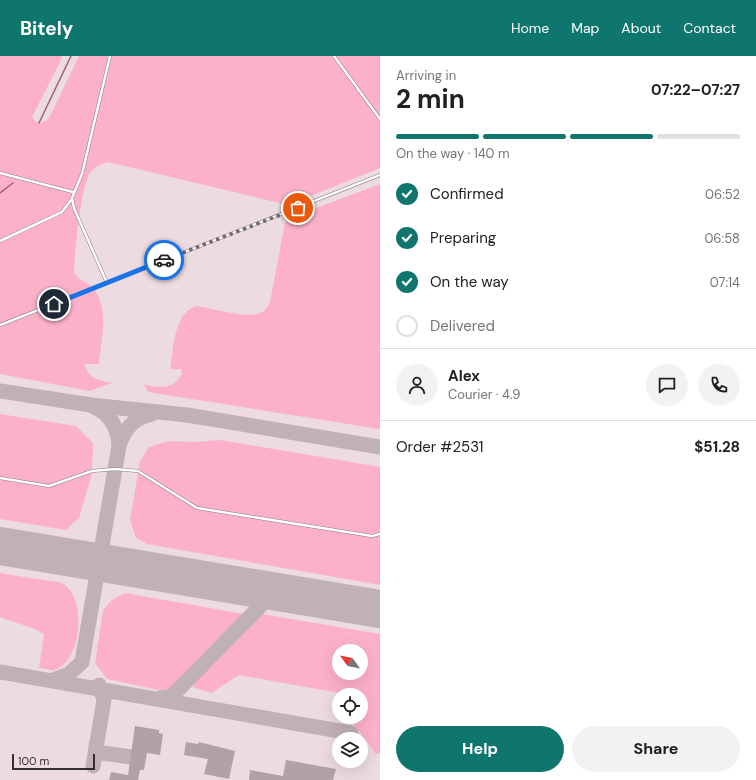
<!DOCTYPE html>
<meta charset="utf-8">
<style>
:root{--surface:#fff;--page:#f2f2f2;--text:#202124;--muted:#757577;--line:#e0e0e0;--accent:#0f766e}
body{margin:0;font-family:"DM Sans",sans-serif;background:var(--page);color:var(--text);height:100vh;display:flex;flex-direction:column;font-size:15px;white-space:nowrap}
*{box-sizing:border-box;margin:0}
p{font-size:13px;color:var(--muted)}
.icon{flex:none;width:22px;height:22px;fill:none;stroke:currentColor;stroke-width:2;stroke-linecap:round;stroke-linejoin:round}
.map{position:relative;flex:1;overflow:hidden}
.panel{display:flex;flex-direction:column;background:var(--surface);width:376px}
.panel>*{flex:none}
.needle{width:26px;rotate:303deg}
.tools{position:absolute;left:332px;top:588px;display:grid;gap:8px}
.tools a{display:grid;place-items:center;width:36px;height:36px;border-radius:50%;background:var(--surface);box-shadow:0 4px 16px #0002;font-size:20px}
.scale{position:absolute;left:12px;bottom:10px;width:83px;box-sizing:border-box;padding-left:4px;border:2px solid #352e30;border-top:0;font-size:11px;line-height:14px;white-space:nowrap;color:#352e30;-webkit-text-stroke:3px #ecdbe0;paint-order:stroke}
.pin{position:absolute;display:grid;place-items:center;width:34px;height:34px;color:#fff;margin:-17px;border:2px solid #fff;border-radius:50%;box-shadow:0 1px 4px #0007}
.courier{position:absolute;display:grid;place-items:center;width:40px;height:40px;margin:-20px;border:3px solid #1a73e8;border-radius:50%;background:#fff;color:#222;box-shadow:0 1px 5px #0007}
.summary em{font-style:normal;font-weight:700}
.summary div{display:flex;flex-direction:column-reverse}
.summary{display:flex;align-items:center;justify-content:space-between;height:68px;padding:0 16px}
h1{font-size:26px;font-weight:700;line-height:30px}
.bar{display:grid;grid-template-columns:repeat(4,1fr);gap:6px 4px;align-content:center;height:48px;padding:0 16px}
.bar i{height:5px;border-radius:3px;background:var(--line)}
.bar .on{background:var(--accent)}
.bar p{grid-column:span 4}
.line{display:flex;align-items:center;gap:10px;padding:0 16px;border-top:1px solid var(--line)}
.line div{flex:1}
.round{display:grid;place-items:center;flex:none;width:42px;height:42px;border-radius:21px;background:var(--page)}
ol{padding:0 16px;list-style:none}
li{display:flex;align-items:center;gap:12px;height:44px}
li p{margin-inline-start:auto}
li .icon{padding:4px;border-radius:50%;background:var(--accent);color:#fff;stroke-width:4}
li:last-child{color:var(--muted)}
li i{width:22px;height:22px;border:2px solid var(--line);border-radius:50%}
.primary-button{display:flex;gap:8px;margin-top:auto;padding:8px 16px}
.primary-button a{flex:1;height:46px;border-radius:24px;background:var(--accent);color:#fff;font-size:16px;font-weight:700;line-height:46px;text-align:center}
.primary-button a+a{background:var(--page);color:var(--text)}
header{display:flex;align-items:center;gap:24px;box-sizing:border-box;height:56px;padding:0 20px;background:var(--accent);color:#fff}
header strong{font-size:19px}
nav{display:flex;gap:22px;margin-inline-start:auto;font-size:14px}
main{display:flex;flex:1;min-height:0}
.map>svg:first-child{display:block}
</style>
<header>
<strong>Bitely</strong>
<nav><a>Home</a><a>Map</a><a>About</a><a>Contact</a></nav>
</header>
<main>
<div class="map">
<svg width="380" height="724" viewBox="0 0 380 724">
<rect width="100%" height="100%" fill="#ecdbe0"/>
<path fill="#fcb1c9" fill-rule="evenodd" d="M0,0H62L61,4L32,61C37,69 42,68 49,62L79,0H380V112L288,149L108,106C102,108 94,111 90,117C80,134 75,196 74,217C79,225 88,226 93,232C110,253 101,283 99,308H84C90,324 96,323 112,327L90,335L0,318Z
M380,128V373L148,336L144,329C162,331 171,335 182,318L181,313H170C174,292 173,258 196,250C212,252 246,263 260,257C265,255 268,251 270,246L285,167L290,162Z
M0,358L76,370L93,387L92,418L79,462L66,474L0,463Z
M220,384L380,411V529L147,488L136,482L130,464L140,405L149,391L169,385L194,386Z
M0,517C14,519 28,522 43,524C48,525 56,525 61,527C88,538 82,607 54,614C50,615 43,612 39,612L44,578C31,570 15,567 0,561Z
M125,537L244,558L168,636L107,623L95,607L103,554L112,544Z
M262,558L380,578V698L375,697L354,668L356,661H361V639H351L239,619L211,637L193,631L194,625ZM339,595H361V617H339Z"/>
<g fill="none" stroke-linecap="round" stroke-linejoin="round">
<path stroke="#a16077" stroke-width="1.5" d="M39,67L71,0
M0,137L13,127"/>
<path stroke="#c0b1b5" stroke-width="15" d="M0,335L91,349L187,359L380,391
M94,351C111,358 118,372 119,390
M0,616L351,677
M53,624L69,618L82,606L119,390C124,373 135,361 152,358
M160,642L170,641L176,636L275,535
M96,689L98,695L103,697L131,701
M93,710L104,644L99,629"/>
<path stroke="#c0b1b5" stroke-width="38" d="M0,490L380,553"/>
</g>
<path fill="#b2a1a6" d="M135,670L159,674V677L163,678L160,699L147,697L144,714H140L138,724H109L111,716L128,719Z
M186,686L198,688L199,686L235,695L229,723L204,718L208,703L184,699Z
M286,704L336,713L333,724H249L250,714L283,720Z"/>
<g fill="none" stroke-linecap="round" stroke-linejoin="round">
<g stroke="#8c7c81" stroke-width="3.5">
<path id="service" d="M334,0L380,63
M0,117L73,136
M0,185L62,156L71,144
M107,227L74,152L72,142L82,118L110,0
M0,269L380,119
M0,422L49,430L92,415L115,413L138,415L197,452L372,480L380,478"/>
</g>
<use href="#service" stroke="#fff" stroke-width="2.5"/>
</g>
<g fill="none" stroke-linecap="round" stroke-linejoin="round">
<path stroke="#756b6e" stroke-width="4" stroke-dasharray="0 7.2" d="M164,204L298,152"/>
<path stroke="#1a73e8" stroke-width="5" d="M54,248L164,204"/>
</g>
</svg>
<div class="tools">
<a><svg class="needle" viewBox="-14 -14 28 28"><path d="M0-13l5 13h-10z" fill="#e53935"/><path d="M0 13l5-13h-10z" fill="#757577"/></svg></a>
<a><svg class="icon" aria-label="locate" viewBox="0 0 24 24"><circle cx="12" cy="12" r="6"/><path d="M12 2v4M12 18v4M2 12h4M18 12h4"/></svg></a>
<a><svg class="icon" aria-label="layers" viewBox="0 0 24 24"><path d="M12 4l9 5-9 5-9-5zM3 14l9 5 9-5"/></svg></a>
</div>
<div class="scale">100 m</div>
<div class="pin" style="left:298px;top:152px;background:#ea580c"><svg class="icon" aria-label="bag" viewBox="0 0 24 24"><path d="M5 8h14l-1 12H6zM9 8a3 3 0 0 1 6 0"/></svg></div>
<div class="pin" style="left:54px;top:248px;background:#1f2937"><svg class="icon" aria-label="home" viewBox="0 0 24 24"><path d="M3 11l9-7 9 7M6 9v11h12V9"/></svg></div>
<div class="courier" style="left:164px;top:204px"><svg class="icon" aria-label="car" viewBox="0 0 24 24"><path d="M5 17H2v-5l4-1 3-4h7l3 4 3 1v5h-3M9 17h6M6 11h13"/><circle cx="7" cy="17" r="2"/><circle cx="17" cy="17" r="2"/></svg></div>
</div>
<section class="panel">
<div class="summary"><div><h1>2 min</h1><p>Arriving in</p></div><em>07:22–07:27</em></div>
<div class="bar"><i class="on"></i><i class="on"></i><i class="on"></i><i></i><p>On the way · 140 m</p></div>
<ol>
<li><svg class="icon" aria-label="check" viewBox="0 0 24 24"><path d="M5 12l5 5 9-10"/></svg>Confirmed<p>06:52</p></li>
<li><svg class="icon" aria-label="check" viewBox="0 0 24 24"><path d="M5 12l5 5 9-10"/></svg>Preparing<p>06:58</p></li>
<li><svg class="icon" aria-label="check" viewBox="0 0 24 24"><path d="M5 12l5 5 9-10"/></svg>On the way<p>07:14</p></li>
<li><i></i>Delivered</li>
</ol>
<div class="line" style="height:72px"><a class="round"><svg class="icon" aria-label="person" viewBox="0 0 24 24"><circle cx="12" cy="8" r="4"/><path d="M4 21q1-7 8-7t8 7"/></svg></a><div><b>Alex</b><p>Courier · 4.9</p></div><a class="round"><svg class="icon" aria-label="chat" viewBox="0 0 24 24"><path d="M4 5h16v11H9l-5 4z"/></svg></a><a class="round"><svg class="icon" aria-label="phone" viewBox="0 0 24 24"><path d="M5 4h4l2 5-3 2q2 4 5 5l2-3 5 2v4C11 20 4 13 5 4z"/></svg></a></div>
<div class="line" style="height:52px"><div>Order #2531</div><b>$51.28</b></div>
<div class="primary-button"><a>Help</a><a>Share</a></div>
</section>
</main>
